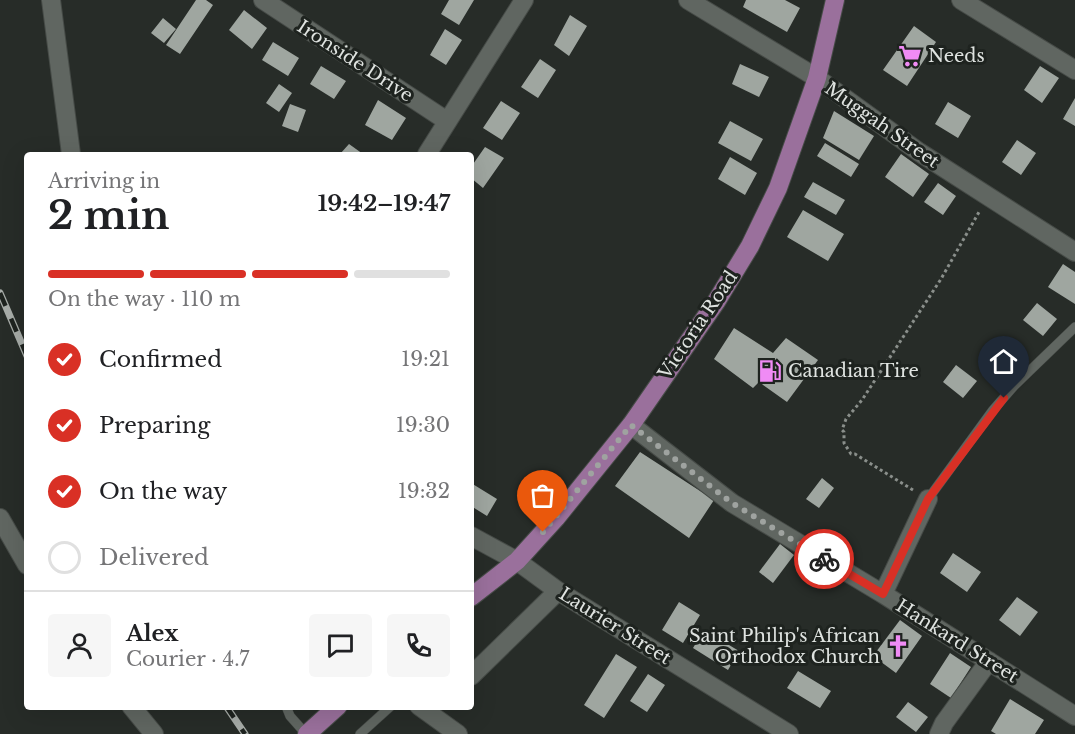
<!DOCTYPE html>
<meta charset="utf-8">
<style>
:root{--surface:#fff;--page:#f6f6f6;--text:#202124;--muted:#757577;--line:#e0e0e0;--accent:#d93025}
body{margin:0;font-family:"Libre Baskerville",serif;background:var(--page);color:var(--text);height:100vh;display:flex;flex-direction:column;font-size:22px;white-space:nowrap}
*{box-sizing:border-box;margin:0}
p{font-size:20px;color:var(--muted)}
.icon{flex:none;width:33px;height:33px;fill:none;stroke:currentColor;stroke-width:2;stroke-linecap:round;stroke-linejoin:round}
.map{position:relative;flex:1;overflow:hidden}
.side{position:absolute;left:24px;top:152px;width:450px;height:558px;display:flex;flex-direction:column;background:var(--surface);border-radius:6px;box-shadow:0 6px 24px #0002}
.side>*{flex:none}
.pin{position:absolute;display:grid;place-items:center;width:51px;height:51px;color:#fff;margin:-62px -26px;border-radius:50% 50% 50% 0;rotate:-45deg;box-shadow:0 0 6px #0007}
.pin .icon{rotate:45deg}
.courier{position:absolute;display:grid;place-items:center;width:60px;height:60px;margin:-30px;border:4px solid #d93025;border-radius:50%;background:#fff;color:#222;box-shadow:0 2px 8px #0007}
.summary em{font-style:normal;font-weight:700}
.summary div{display:flex;flex-direction:column-reverse}
.summary{display:flex;align-items:center;justify-content:space-between;height:102px;padding:0 24px}
h1{font-size:39px;font-weight:700;line-height:45px}
.bar{display:grid;grid-template-columns:repeat(4,1fr);gap:9px 6px;align-content:center;height:72px;padding:0 24px}
.bar i{height:8px;border-radius:4px;background:var(--line)}
.bar .selected{background:var(--accent)}
.bar p{grid-column:span 4}
.line{display:flex;align-items:center;gap:15px;padding:0 24px;border-top:2px solid var(--line)}
.line div{flex:1}
.round{display:grid;place-items:center;flex:none;width:63px;height:63px;border-radius:6px;background:var(--page)}
ol{padding:0 24px;list-style:none}
li{display:flex;align-items:center;gap:18px;height:66px}
li p{margin-inline-start:auto}
li .icon{padding:6px;border-radius:50%;background:var(--accent);color:#fff;stroke-width:4}
li:last-child{color:var(--muted)}
li i{width:33px;height:33px;border:3px solid var(--line);border-radius:50%}
.map>svg:first-child{display:block}
</style>
<div class="map">
<svg width="1075" height="734" viewBox="0 0 1075 734">
<rect width="100%" height="100%" fill="#272c28"/>
<path fill="#9fa6a0" d="M196,0H206L213,5L180,54L166,45Z
M449,0H474L459,25L441,14Z
M746,0H785L800,8L787,32L743,7Z
M244,10L267,28L252,49L229,30Z
M570,15L587,26L569,56L554,45Z
M163,18L176,29L164,43L151,33Z
M914,26L936,42L907,86L883,70Z
M445,29L462,40L446,65L430,55Z
M273,42L299,58L288,76L262,60Z
M540,59L556,70L538,98L521,87Z
M740,64L769,77L759,97L732,84Z
M321,66L346,81L334,99L310,84Z
M1040,66L1059,78L1042,103L1024,90Z
M279,84L292,93L279,112L266,103Z
M1075,98V126L1063,119Z
M378,100L406,118L392,140L365,125Z
M501,101L520,113L502,140L483,128Z
M948,102L971,116L958,138L935,124Z
M290,104L306,110L298,132L282,126Z
M834,111L874,136L859,160L823,138Z
M730,121L763,139L751,161L718,143Z
M1017,140L1036,153L1021,175L1002,162Z
M825,143L859,164L851,177L817,156Z
M349,144L363,154H340Z
M485,147L504,158L483,188L471,178V167Z
M901,154L929,174L913,197L885,177Z
M730,157L757,173L745,195L718,179Z
M813,182L845,200L836,215L804,197Z
M938,183L956,196L943,215L924,202Z
M803,210L844,234L828,261L787,237Z
M1063,264L1075,272V304L1048,287Z
M1037,303L1057,319L1043,336L1023,320Z
M734,328L773,353L786,338L818,360L787,402L759,382L753,388L714,359Z
M956,365L977,381L963,398L943,382Z
M640,452L714,500L689,538L615,486Z
M822,478L834,488L819,508L806,499Z
M471,483L497,499L487,516L471,506Z
M780,544L794,555L773,583L759,572Z
M953,553L981,572L967,592L940,573Z
M1017,597L1038,612L1020,636L999,620Z
M679,602L700,615L683,643L662,630Z
M900,620L922,636L896,673L873,656Z
M704,630L739,651L728,670L693,648Z
M950,653L971,667L951,698L930,684Z
M616,654L637,667L604,718L584,705Z
M798,671L831,691L820,708L787,688Z
M648,674L665,685L647,712L630,701Z
M1010,699L1044,720L1035,734H996L991,731Z
M908,702L928,717L916,732L896,717Z"/>
<g fill="none" stroke-linecap="round" stroke-linejoin="round">
<g stroke="#464b47" stroke-width="10">
<path id="service" d="M928,499L993,410L1014,386L1075,327
M286,706L290,716L306,734
M360,734L391,706"/>
</g>
<g stroke="#464b47" stroke-width="20">
<path id="minor" d="M51,0L71,154
M263,0L447,121
M688,0L817,78L919,152L1075,252
M961,0L1075,70
M427,154L524,0
M631,425L732,503L883,594L1075,716
M471,536L517,561L558,591L789,734
M883,594L928,499
M471,676L558,591
M419,706L458,734
M939,734L944,723L989,661"/>
</g>
<g stroke="#464b47" stroke-width="20">
<path id="tertiary" d="M0,518L27,565
M131,706L154,734"/>
</g>
<g stroke="#464b47" stroke-width="20">
<path id="primary" d="M471,597L517,561L556,518L631,425L716,302L750,246L778,188L817,78L835,0
M307,734L338,706"/>
</g>
<path stroke="#8a8f8b" stroke-width="3" stroke-dasharray="3 3" stroke-linecap="butt" d="M913,490L855,454H851L844,443V432L842,430L846,419L862,400L941,279L979,212"/>
<use href="#service" stroke="#606661" stroke-width="9"/>
<use href="#minor" stroke="#606661" stroke-width="18"/>
<use href="#tertiary" stroke="#606661" stroke-width="18"/>
<use href="#primary" stroke="#9a709c" stroke-width="18"/>
<g stroke="#a7aca8" stroke-width="7">
<path id="rail" d="M0,293L27,356
M226,706L245,734"/>
</g>
<use href="#rail" stroke="#1e231f" stroke-width="4.5" stroke-dasharray="14" stroke-linecap="butt"/>
</g>
<g fill="none" stroke-linecap="round" stroke-linejoin="round">
<path stroke="#9fa3a0" stroke-width="6" stroke-dasharray="0 10.8" d="M543,532L631,425L732,503L824,559"/>
<path stroke="#d93025" stroke-width="8" d="M824,559L883,594L928,499L1004,398"/>
</g>
<defs>
<g id="supermarket-bare" transform="scale(1.8)"><path d="M-6-5.5h2.5l.6 2H6L4.5 2H-2.5L-4.4-4H-6ZM-1.5 3.2a1.3 1.3 0 1 0 .1 0ZM3 3.2a1.3 1.3 0 1 0 .1 0Z" fill="#f08bf5" stroke="#1e231f" stroke-width="2.5" paint-order="stroke"/></g>
<g id="fuel-bare" transform="scale(1.8)"><path d="M-5.5-6h7V0h2V4h1.3V-2.5L3-4.5l.8-.8L6-3V5H2.5V1h-1V6h-7ZM-4.2-4.7v3.2H.2V-4.7Z" fill="#f08bf5" stroke="#1e231f" stroke-width="2.5" paint-order="stroke"/></g>
<g id="church-bare" transform="scale(1.8)"><path d="M-1.2-6h2.4v3.5h3.3v2.4h-3.3V6h-2.4V-.1h-3.3v-2.4h3.3Z" fill="#f08bf5" stroke="#1e231f" stroke-width="2.5" paint-order="stroke"/></g>
</defs>
<g fill-rule="evenodd">
<use href="#supermarket-bare" x="910" y="56"/>
<use href="#fuel-bare" x="770" y="371"/>
<use href="#church-bare" x="898" y="646"/>
</g>
<g text-anchor="middle" dominant-baseline="central" stroke-width="6" stroke-linejoin="round" paint-order="stroke">
<g font-size="18" fill="#dfe3e0" stroke="#1e231f" text-anchor="start">
<text x="928" y="56">Needs</text>
<text x="788" y="371">Canadian Tire</text>
<text x="880" y="636" text-anchor="end">Saint Philip's African<tspan x="880" dy="21">Orthodox Church</tspan></text>
</g>
<g font-size="18" fill="#dfe3e0" stroke="#1e231f">
<text transform="translate(355 61) rotate(33)">Ironside Drive</text>
<text transform="translate(882 125) rotate(35)">Muggah Street</text>
<text transform="translate(698 325) rotate(-56)">Victoria Road</text>
<text transform="translate(615 626) rotate(32)">Laurier Street</text>
<text transform="translate(957 641) rotate(32)">Hankard Street</text>
</g>
</g>
</svg>
<div class="pin" style="left:543px;top:532px;background:#ea580c"><svg class="icon" aria-label="bag" viewBox="0 0 24 24"><path d="M5 8h14l-1 12H6zM9 8a3 3 0 0 1 6 0"/></svg></div>
<div class="pin" style="left:1004px;top:398px;background:#1f2937"><svg class="icon" aria-label="home" viewBox="0 0 24 24"><path d="M3 11l9-7 9 7M6 9v11h12V9"/></svg></div>
<div class="courier" style="left:824px;top:559px"><svg class="icon" aria-label="bike" viewBox="0 0 24 24"><circle cx="6" cy="16" r="4"/><circle cx="18" cy="16" r="4"/><path d="M6 16l4-8h5l3 8M10 8l3 8H6M13 5h3"/></svg></div>
<section class="side">
<div class="summary"><div><h1>2 min</h1><p>Arriving in</p></div><em>19:42–19:47</em></div>
<div class="bar"><i class="selected"></i><i class="selected"></i><i class="selected"></i><i></i><p>On the way · 110 m</p></div>
<ol>
<li><svg class="icon" aria-label="check" viewBox="0 0 24 24"><path d="M5 12l5 5 9-10"/></svg>Confirmed<p>19:21</p></li>
<li><svg class="icon" aria-label="check" viewBox="0 0 24 24"><path d="M5 12l5 5 9-10"/></svg>Preparing<p>19:30</p></li>
<li><svg class="icon" aria-label="check" viewBox="0 0 24 24"><path d="M5 12l5 5 9-10"/></svg>On the way<p>19:32</p></li>
<li><i></i>Delivered</li>
</ol>
<div class="line" style="height:108px"><a class="round"><svg class="icon" aria-label="person" viewBox="0 0 24 24"><circle cx="12" cy="8" r="4"/><path d="M4 21q1-7 8-7t8 7"/></svg></a><div><b>Alex</b><p>Courier · 4.7</p></div><a class="round"><svg class="icon" aria-label="chat" viewBox="0 0 24 24"><path d="M4 5h16v11H9l-5 4z"/></svg></a><a class="round"><svg class="icon" aria-label="phone" viewBox="0 0 24 24"><path d="M5 4h4l2 5-3 2q2 4 5 5l2-3 5 2v4C11 20 4 13 5 4z"/></svg></a></div>
</section>
</div>
